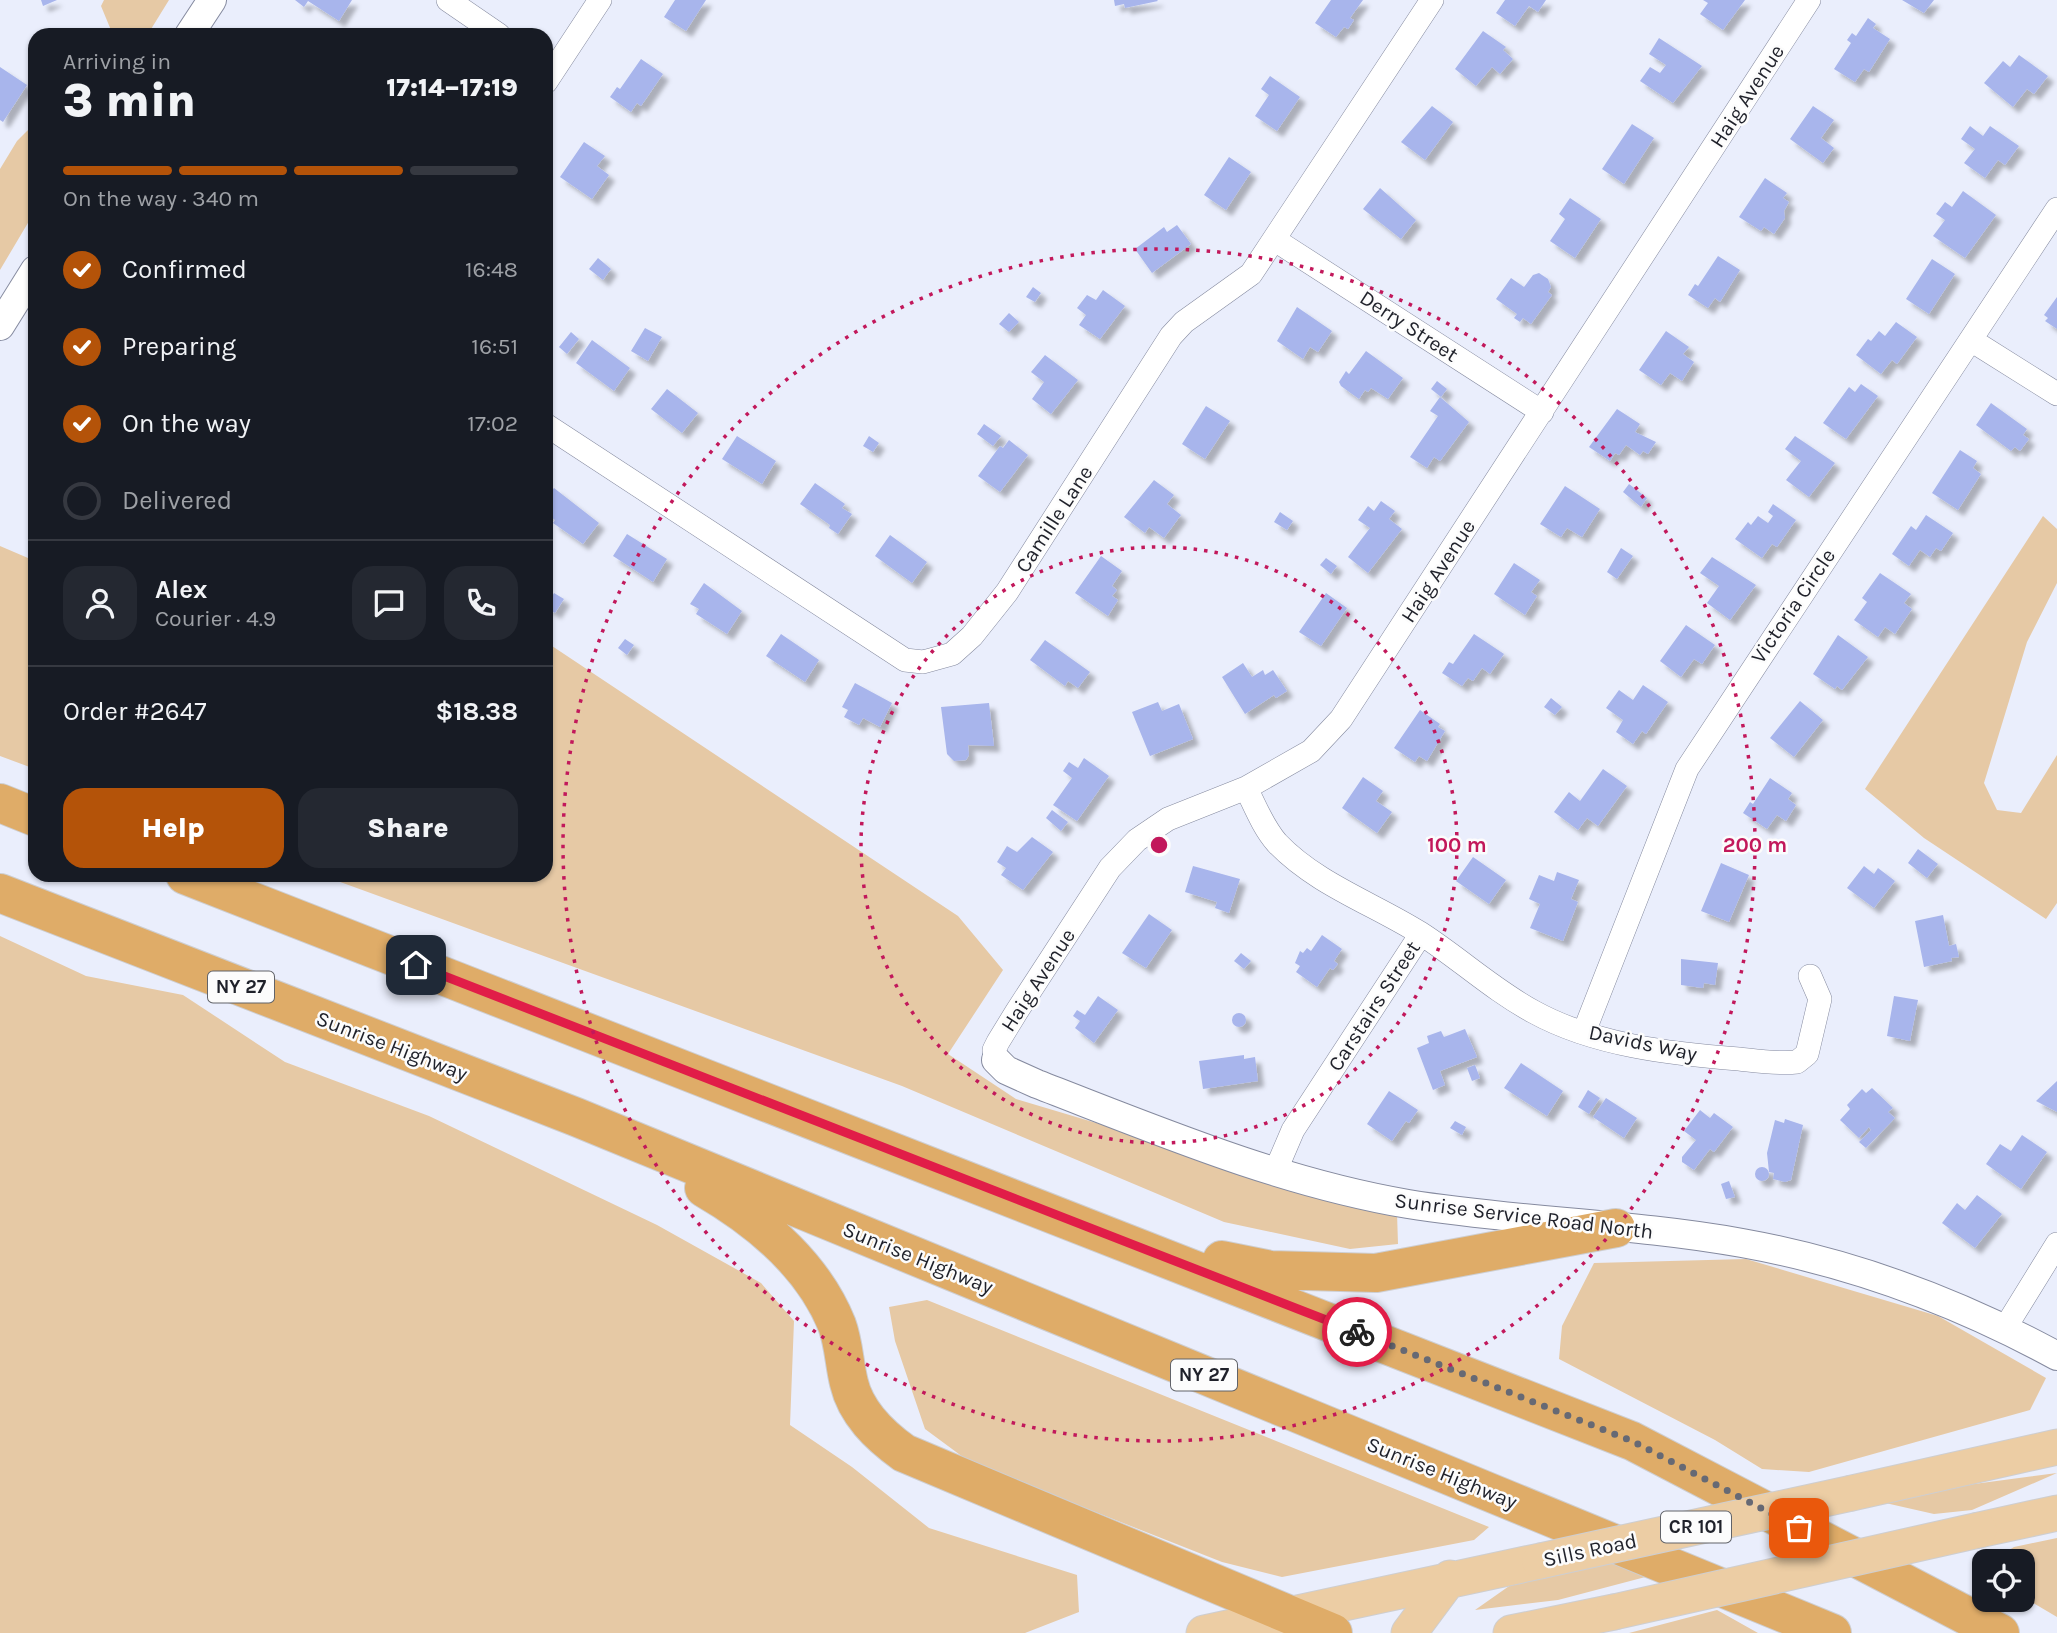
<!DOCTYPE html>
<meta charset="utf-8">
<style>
:root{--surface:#171b24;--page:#242831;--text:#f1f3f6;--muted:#9ea1a6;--line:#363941;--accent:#b45309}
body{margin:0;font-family:Karla,sans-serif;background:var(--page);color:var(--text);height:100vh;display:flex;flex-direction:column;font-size:26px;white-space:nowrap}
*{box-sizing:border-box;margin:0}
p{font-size:23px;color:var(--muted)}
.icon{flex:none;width:38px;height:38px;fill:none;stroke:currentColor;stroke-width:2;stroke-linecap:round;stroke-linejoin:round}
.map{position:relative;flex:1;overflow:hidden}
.panel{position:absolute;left:28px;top:28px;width:525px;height:854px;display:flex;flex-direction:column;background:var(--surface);border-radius:21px;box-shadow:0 2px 5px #0004}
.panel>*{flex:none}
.controls{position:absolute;left:1972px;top:1549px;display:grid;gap:14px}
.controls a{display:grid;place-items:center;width:63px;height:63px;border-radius:14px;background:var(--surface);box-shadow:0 2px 5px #0004;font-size:35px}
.pin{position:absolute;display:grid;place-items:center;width:60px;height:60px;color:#fff;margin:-30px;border-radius:14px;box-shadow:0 4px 10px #0006}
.courier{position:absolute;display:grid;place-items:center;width:70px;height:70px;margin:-35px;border:5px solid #e11d48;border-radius:50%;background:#fff;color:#222;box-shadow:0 2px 9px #0007}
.overview em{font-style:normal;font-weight:800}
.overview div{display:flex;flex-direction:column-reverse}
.overview{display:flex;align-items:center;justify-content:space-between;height:119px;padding:0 35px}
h1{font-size:46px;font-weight:800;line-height:52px}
.bar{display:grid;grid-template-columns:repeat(4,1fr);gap:10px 7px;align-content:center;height:84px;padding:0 35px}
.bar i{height:9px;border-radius:5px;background:var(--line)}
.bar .on{background:var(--accent)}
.bar p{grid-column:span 4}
.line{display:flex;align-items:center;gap:18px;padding:0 35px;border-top:2px solid var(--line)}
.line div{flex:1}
.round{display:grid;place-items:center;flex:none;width:74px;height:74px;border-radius:21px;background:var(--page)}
ol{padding:0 35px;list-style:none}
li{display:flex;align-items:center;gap:21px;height:77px}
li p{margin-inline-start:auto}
li .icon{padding:7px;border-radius:50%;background:var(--accent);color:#fff;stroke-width:4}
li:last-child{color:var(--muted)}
li i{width:38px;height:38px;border:4px solid var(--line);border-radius:50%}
.primary-button{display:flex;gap:14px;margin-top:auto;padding:14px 35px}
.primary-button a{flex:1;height:80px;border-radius:21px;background:var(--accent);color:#fff;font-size:28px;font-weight:800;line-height:80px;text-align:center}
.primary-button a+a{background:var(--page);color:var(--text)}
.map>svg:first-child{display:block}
</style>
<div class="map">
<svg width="2057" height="1633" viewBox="0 0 2057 1633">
<defs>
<filter id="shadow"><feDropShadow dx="6" dy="6" stdDeviation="2" flood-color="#0004"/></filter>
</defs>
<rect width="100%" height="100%" fill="#eaeefc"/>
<path fill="#e6c9a5" d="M104,0H169L148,34L144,35H113L101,6Z
M35,123V211L0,270V169L17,141Z
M2043,516L2057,529V583L2027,642L1984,783L1997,810L2021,813L2057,755V903L2046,919L1924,838L1865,789Z
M0,546L35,561V769L0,756Z
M546,642L958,916L1003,970L948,1054L1016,1099L1397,1213L1398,1244L1350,1249L1224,1222L902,1086L321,875H546Z
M0,936L86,976L183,995L285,1062L429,1116L657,1225L761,1283L794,1321L790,1425L852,1467L929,1528L1077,1575L1079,1612L1025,1633H0Z
M1746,1259L1938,1316L2046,1378L2030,1410L1809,1472L1762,1469L1715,1440L1559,1359L1562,1326L1594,1263Z
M927,1300L1489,1527L1474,1540L1282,1577L1222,1562L971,1463L925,1429L895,1341L889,1307Z
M2057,1473L1972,1510L1934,1514L1881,1502L1929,1490Z
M2057,1538V1617L2023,1597V1561H1991L2014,1547Z
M1608,1561L1653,1575L1558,1600L1475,1610L1522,1577Z
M1717,1610L1758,1633H1629Z"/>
<path fill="#a8b5ec" filter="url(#shadow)" d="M41,0H57L43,6Z
M295,0H352L339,21L308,1L304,7Z
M675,0H706L686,31L664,17Z
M1114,0H1157L1158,1L1125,8L1124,4L1115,6Z
M1331,0H1363L1350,18L1354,20L1348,29L1344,27L1336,37L1315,23Z
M1505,0H1546L1538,12L1529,6L1515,26L1496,13Z
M1703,0H1745L1723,30L1700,14L1708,3Z
M1902,0H1934L1924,13Z
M1868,18L1876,24L1873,28L1890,39L1869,72L1864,69L1855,82L1834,69L1851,43L1847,40L1852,33L1856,36Z
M1483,31L1506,47L1503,50L1513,59L1500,74L1492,67L1476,86L1455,69Z
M1659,38L1702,66L1673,103L1640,81L1650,67L1660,73L1666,65L1649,54Z
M2019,55L2048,76L2034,94L2027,89L2013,107L1984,83L2003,61L2010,67Z
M641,59L663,74L641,106L637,103L631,112L610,97L617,87L620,89Z
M0,67L27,85L3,122L0,120Z
M1270,76L1300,97L1277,131L1255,116L1269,95L1261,89Z
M1432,106L1453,122L1425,160L1401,142Z
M1813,106L1834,120L1821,138L1834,148L1823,163L1790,139Z
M1632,124L1654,138L1624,184L1602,169Z
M1970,126L1983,136L1990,126L2019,146L2005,165L1998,160L1985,178L1964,163L1975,149L1961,139Z
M584,142L605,156L597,166L609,175L592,199L560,177Z
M1229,157L1251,172L1226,210L1204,195Z
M1765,178L1787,193L1783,198L1789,202L1784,211L1785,218L1774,234L1764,227L1761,231L1739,217Z
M1380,188L1416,220L1401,239L1363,209Z
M1963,191L1996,215L1965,258L1933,236L1945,220L1936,214L1945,202L1952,207Z
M1570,198L1601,219L1575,258L1550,241L1565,219L1559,214Z
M1177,225L1191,244L1152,273L1135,249L1164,227L1167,232Z
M1718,256L1740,270L1720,302L1715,298L1708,308L1688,295L1695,284L1698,286Z
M598,258L611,269L603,280L589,269Z
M1932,259L1955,274L1929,314L1906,299Z
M1539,273L1548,279L1551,287L1548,292L1552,295L1531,324L1523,318L1520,322L1514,318L1517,314L1496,299L1511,278L1524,287L1533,275Z
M1033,287L1041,293L1035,302L1026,297Z
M1103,290L1125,306L1100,339L1079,325L1086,315L1077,308L1087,295L1096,300Z
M2057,297V329L2045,321L2048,318L2044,315Z
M1297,307L1332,331L1318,352L1310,347L1303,359L1277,341Z
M1009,313L1019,322L1009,332L999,324Z
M1896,322L1917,337L1897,364L1892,360L1881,374L1856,355L1868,339L1871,341L1879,331L1885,336Z
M645,328L662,337L648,361L631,351Z
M1666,331L1689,347L1683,354L1694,362L1682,381L1670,373L1661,385L1639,370Z
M571,332L579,339L567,354L559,347Z
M592,340L630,368L614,391L576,363Z
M1366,351L1403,378L1388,399L1371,388L1368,392L1365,390L1359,399L1341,386L1339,382L1346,371L1349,374Z
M1045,355L1078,380L1051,414L1032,399L1044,382L1031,372Z
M1437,381L1447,389L1441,397L1431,389Z
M1861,384L1878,396L1846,439L1823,423L1849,387L1855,392Z
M667,389L698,413L682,433L651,409Z
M1440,397L1469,422L1440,461L1434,457L1427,468L1410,457L1438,416L1430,411Z
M1991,403L2027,429L2023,435L2029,439L2020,451L2015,447L2011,451L1976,425Z
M1206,406L1230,421L1205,459L1182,444Z
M1617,409L1640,424L1635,432L1656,442L1648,454L1643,451L1640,455L1626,445L1619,455L1615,453L1610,461L1589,447Z
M984,424L1001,436L993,446L977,434Z
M737,436L776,461L762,484L722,459Z
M869,436L879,443L873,452L863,446Z
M1795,436L1835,463L1809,497L1786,480L1801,461L1785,449Z
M1009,440L1028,455L1000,492L978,476L1000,446L1003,448Z
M1960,450L1977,461L1973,468L1981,474L1958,510L1932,493Z
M1154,480L1174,495L1167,504L1181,515L1164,538L1149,527L1145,533L1124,517Z
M815,483L845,504L842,508L852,514L838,534L829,528L830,525L800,504Z
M1629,484L1647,498L1641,507L1623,492Z
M1565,486L1600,509L1582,537L1567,528L1561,537L1540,524Z
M554,488L599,523L583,544L553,523L555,520L546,513V498Z
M1381,501L1395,511L1389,519L1402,529L1368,573L1348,557L1370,528L1358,520L1368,506L1374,511Z
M1773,504L1796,520L1777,547L1772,544L1762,558L1735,539L1748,522L1751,525L1758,516L1768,523L1773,516L1768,512Z
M1280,512L1293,521L1287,530L1274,522Z
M1926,515L1953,533L1941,551L1936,548L1930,557L1920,550L1909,566L1892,554L1911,526L1916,530Z
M627,534L667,559L653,582L613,556Z
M890,535L927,562L912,583L875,556Z
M1621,548L1633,556L1617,579L1607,572Z
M1101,556L1122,571L1112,586L1117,590L1112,596L1118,600L1108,616L1075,593Z
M1712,557L1756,585L1730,620L1707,603L1719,586L1700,573Z
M1326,558L1337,566L1331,574L1320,565Z
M1514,563L1540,580L1531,592L1537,596L1525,615L1494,594Z
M1880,573L1911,594L1904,603L1912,609L1895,634L1885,627L1878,637L1854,620L1867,602L1862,598Z
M704,583L742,611L727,634L696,614L699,609L690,604Z
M554,593L564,599L555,613L546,607Z
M1326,593L1347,608L1321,646L1299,632Z
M1686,625L1715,645L1702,664L1694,659L1681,677L1660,661Z
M781,634L819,660L805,682L766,656Z
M1474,634L1504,654L1490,674L1482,668L1473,681L1468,678L1462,686L1442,673L1449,662L1453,664Z
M1838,635L1868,657L1842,690L1837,686L1835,689L1813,674Z
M625,639L634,645L627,655L618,648Z
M1045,640L1090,672L1078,688L1068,681L1065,686L1030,660Z
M1243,663L1252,677L1263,670L1265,675L1273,670L1287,691L1276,698L1274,695L1245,714L1222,677Z
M855,683L892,703L880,727L863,718L859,725L844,717L848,710L842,707Z
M1643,685L1668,702L1646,734L1642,731L1633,744L1616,732L1623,720L1606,708L1619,690L1633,700Z
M1551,698L1562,707L1555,715L1544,707Z
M1800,701L1823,720L1794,757L1770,738Z
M1158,702L1162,711L1179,704L1193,739L1150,756L1132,712Z
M989,703L994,746L968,745L969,755L966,760L954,761L947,754L941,707Z
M1420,710L1440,724L1438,727L1445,731L1427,761L1419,756L1415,762L1394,748Z
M1084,758L1109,776L1077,821L1053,805L1072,778L1063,771L1069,762L1078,768Z
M1603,769L1627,786L1598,826L1587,818L1578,830L1554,812L1569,792L1580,801Z
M1363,777L1383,791L1376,801L1392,812L1377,833L1342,808Z
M1770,778L1792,793L1788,799L1796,805L1786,821L1777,815L1767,829L1743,813L1750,802L1753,804Z
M1052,810L1068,822L1061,831L1046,818Z
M1032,837L1053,852L1023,890L1001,875L1006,868L997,862L1007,846L1017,852Z
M1918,849L1938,864L1927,878L1908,863Z
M1473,857L1506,880L1489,904L1456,881Z
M1721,863L1749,875L1729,922L1701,911Z
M1193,866L1240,879L1229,913L1215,908L1217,902L1185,892Z
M1864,866L1874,874L1878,868L1895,881L1874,908L1847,888Z
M1557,872L1579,880L1571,899L1578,902L1563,941L1530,928L1540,904L1529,899L1539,875L1554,881Z
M1149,914L1172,930L1146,968L1122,953Z
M1943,915L1949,946L1956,944L1959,957L1951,958L1952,961L1924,967L1915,921Z
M1322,935L1342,949L1334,961L1338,964L1333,970L1330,968L1317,987L1296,972L1300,966L1295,963L1300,951L1303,953L1307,948L1311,951Z
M1241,953L1251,961L1244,969L1234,961Z
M1681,959L1718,963L1715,985L1704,983L1703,988L1681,985Z
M1098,996L1118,1010L1094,1043L1075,1028L1080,1021L1073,1016L1077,1010L1085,1015Z
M1894,996L1918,1000L1910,1041L1887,1036Z
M1232 1020a7 7 0 1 1 14 0a7 7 0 1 1-14 0Z
M1465,1029L1477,1057L1440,1071L1445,1085L1433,1090L1417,1048L1429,1043L1427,1036L1441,1031L1444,1037Z
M1244,1055V1059L1255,1057L1258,1081L1203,1089L1199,1061Z
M1521,1063L1563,1091L1547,1116L1504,1088Z
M1475,1065L1480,1078L1472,1081L1467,1068Z
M2057,1081V1112L2036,1101Z
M1872,1088L1893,1108L1888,1112L1895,1118L1866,1148L1859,1142L1871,1130L1869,1127L1859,1138L1840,1120L1850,1109L1847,1105L1862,1089L1866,1093Z
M1588,1090L1600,1098L1589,1114L1578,1107Z
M1389,1091L1418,1110L1409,1123L1406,1121L1392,1141L1367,1124Z
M1606,1098L1637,1118L1624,1138L1593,1117Z
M1700,1110L1710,1118L1714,1113L1733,1127L1714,1152L1710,1149L1694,1170L1682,1162V1157L1696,1140L1684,1131Z
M1785,1119L1803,1125L1791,1180L1785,1182L1773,1179L1774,1173L1769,1172L1767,1153L1775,1120L1784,1123Z
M1455,1121L1466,1127L1462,1135L1450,1128Z
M2022,1135L2047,1152L2021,1189L1986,1164L2000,1144L2011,1151Z
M1755 1174a7 7 0 1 1 14 0a7 7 0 1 1-14 0Z
M1729,1181L1735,1197L1726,1199L1721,1184Z
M1977,1195L2002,1214L1975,1248L1942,1223L1957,1203L1965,1210Z"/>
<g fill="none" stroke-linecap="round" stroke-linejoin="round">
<g stroke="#858a9f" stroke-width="24">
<path id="minor" d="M448,0L499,35
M546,82L600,0
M1275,240L1542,412
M1971,340L2057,394
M546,425L905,660L923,662L952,654L972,636L1007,592L1171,336L1184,322L1251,274L1432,0
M1246,788C1255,806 1263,827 1277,843C1316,884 1374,904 1420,933C1459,958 1493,990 1534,1012C1594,1045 1671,1054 1739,1059C1758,1061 1778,1064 1797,1062L1807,1054L1820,999L1810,976
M1584,1032L1687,769L2057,209
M996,1060L994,1050L998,1042L1017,1011L1110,868L1137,840L1168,819L1246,788L1311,751L1341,719L1809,0
M1275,1172L1293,1130L1421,934
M2005,1328L2057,1244"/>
</g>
<g stroke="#858a9f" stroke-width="30">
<path id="tertiary" d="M189,35L212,0
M0,326L35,270
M996,1060L1006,1070L1037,1084C1159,1131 1279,1182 1408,1204C1518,1222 1632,1223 1742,1243C1853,1263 1958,1302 2057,1356"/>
</g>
<g stroke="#ceced0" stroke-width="37">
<path id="primary" d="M1852,1493L2057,1447
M1979,1530L2057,1513
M1204,1633L1540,1561
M1409,1633L1450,1578
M1511,1633L1614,1612"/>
</g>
<g stroke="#ceced0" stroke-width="40">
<path id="motorway" d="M0,803L35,817
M185,875L1632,1441L2000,1633
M0,893L576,1117L1832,1633
M704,1188C759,1220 813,1265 837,1325C844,1344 844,1363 849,1383C856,1413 879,1435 904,1453L1333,1633
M1222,1260L1271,1270L1376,1273L1616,1228"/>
</g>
<use href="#minor" stroke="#fff" stroke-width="23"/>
<use href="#tertiary" stroke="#fff" stroke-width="28"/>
<use href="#primary" stroke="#eccda4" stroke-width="35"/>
<use href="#motorway" stroke="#dfac68" stroke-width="38"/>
<g stroke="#ceced0" stroke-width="37" stroke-linecap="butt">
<path id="primary-bridge" d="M1540,1561L1852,1493
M1614,1612L1979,1530"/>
</g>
<use href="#primary-bridge" stroke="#eccda4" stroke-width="35"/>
</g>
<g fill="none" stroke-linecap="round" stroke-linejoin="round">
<path stroke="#666974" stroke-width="7" stroke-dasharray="0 12.6" d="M1357,1332L1632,1441L1799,1528"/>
<path stroke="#e11d48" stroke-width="9" d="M416,965L1357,1332"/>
</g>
<g fill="none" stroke="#c2185b" stroke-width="3.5" stroke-dasharray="3.5 7">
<circle cx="1159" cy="845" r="298"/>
<circle cx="1159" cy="845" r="596"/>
</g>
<g text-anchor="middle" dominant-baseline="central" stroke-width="5" stroke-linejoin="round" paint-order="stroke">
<g fill="#fcfcfc" stroke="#616369" stroke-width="2">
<rect x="208" y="971.5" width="66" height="31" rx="5"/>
<rect x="1171" y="1359.5" width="66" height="31" rx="5"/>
<rect x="1661" y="1511.5" width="70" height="31" rx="5"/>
</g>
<g font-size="19" font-weight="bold" fill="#1f212a">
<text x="241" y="987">NY 27</text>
<text x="1204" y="1375">NY 27</text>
<text x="1696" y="1527">CR 101</text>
</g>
<g font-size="21" fill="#1f212a" stroke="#fcfcfc">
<text transform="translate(1747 96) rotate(-57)">Haig Avenue</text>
<text transform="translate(1409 326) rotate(33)">Derry Street</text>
<text transform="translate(1054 519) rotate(-57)">Camille Lane</text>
<text transform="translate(1438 571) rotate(-57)">Haig Avenue</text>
<text transform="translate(1793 606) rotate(-56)">Victoria Circle</text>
<text transform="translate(1038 980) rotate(-57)">Haig Avenue</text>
<text transform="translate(1374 1006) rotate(-57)">Carstairs Street</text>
<text transform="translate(1643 1043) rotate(12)">Davids Way</text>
<text transform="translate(392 1046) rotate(21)">Sunrise Highway</text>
<text transform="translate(1524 1216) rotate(7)">Sunrise Service Road North</text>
<text transform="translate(918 1258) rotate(22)">Sunrise Highway</text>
<text transform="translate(1442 1473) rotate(22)">Sunrise Highway</text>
<text transform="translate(1590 1550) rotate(-12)">Sills Road</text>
</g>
</g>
<circle cx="1159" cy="845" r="10" fill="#c2185b" stroke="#fcfcfc" stroke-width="3.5"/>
<g font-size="21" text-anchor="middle" font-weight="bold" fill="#c2185b" stroke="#fcfcfc" stroke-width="5" stroke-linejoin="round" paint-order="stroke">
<text x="1457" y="852">100 m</text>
<text x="1755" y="852">200 m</text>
</g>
</svg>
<div class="controls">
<a><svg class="icon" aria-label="locate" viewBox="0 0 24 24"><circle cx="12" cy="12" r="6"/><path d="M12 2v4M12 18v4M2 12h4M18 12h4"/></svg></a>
</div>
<div class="pin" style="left:1799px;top:1528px;background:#ea580c"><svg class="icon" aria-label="bag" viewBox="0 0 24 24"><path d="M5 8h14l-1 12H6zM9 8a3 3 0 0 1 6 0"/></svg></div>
<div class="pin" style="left:416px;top:965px;background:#1f2937"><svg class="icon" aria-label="home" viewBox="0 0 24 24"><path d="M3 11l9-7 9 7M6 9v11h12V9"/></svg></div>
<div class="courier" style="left:1357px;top:1332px"><svg class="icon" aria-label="bike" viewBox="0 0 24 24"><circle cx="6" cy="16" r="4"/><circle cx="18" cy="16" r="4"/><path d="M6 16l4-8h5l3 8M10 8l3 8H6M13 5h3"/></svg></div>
<section class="panel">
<div class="overview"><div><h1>3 min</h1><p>Arriving in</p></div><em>17:14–17:19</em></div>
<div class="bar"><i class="on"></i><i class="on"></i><i class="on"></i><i></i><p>On the way · 340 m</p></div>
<ol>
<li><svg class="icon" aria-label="check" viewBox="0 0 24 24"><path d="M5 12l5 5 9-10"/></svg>Confirmed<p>16:48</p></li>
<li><svg class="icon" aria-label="check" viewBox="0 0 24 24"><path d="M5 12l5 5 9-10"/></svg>Preparing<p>16:51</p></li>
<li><svg class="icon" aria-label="check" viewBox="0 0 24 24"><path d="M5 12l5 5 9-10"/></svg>On the way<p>17:02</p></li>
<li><i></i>Delivered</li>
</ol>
<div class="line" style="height:126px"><a class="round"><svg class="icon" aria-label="person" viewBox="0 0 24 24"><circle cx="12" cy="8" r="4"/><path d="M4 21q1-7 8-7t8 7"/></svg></a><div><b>Alex</b><p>Courier · 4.9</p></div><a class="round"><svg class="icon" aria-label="chat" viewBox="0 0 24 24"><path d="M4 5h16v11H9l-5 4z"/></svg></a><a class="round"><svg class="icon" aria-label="phone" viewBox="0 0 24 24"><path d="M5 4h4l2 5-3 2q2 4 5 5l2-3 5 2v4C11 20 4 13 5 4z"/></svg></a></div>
<div class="line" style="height:91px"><div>Order #2647</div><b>$18.38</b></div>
<div class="primary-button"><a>Help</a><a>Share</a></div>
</section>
</div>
